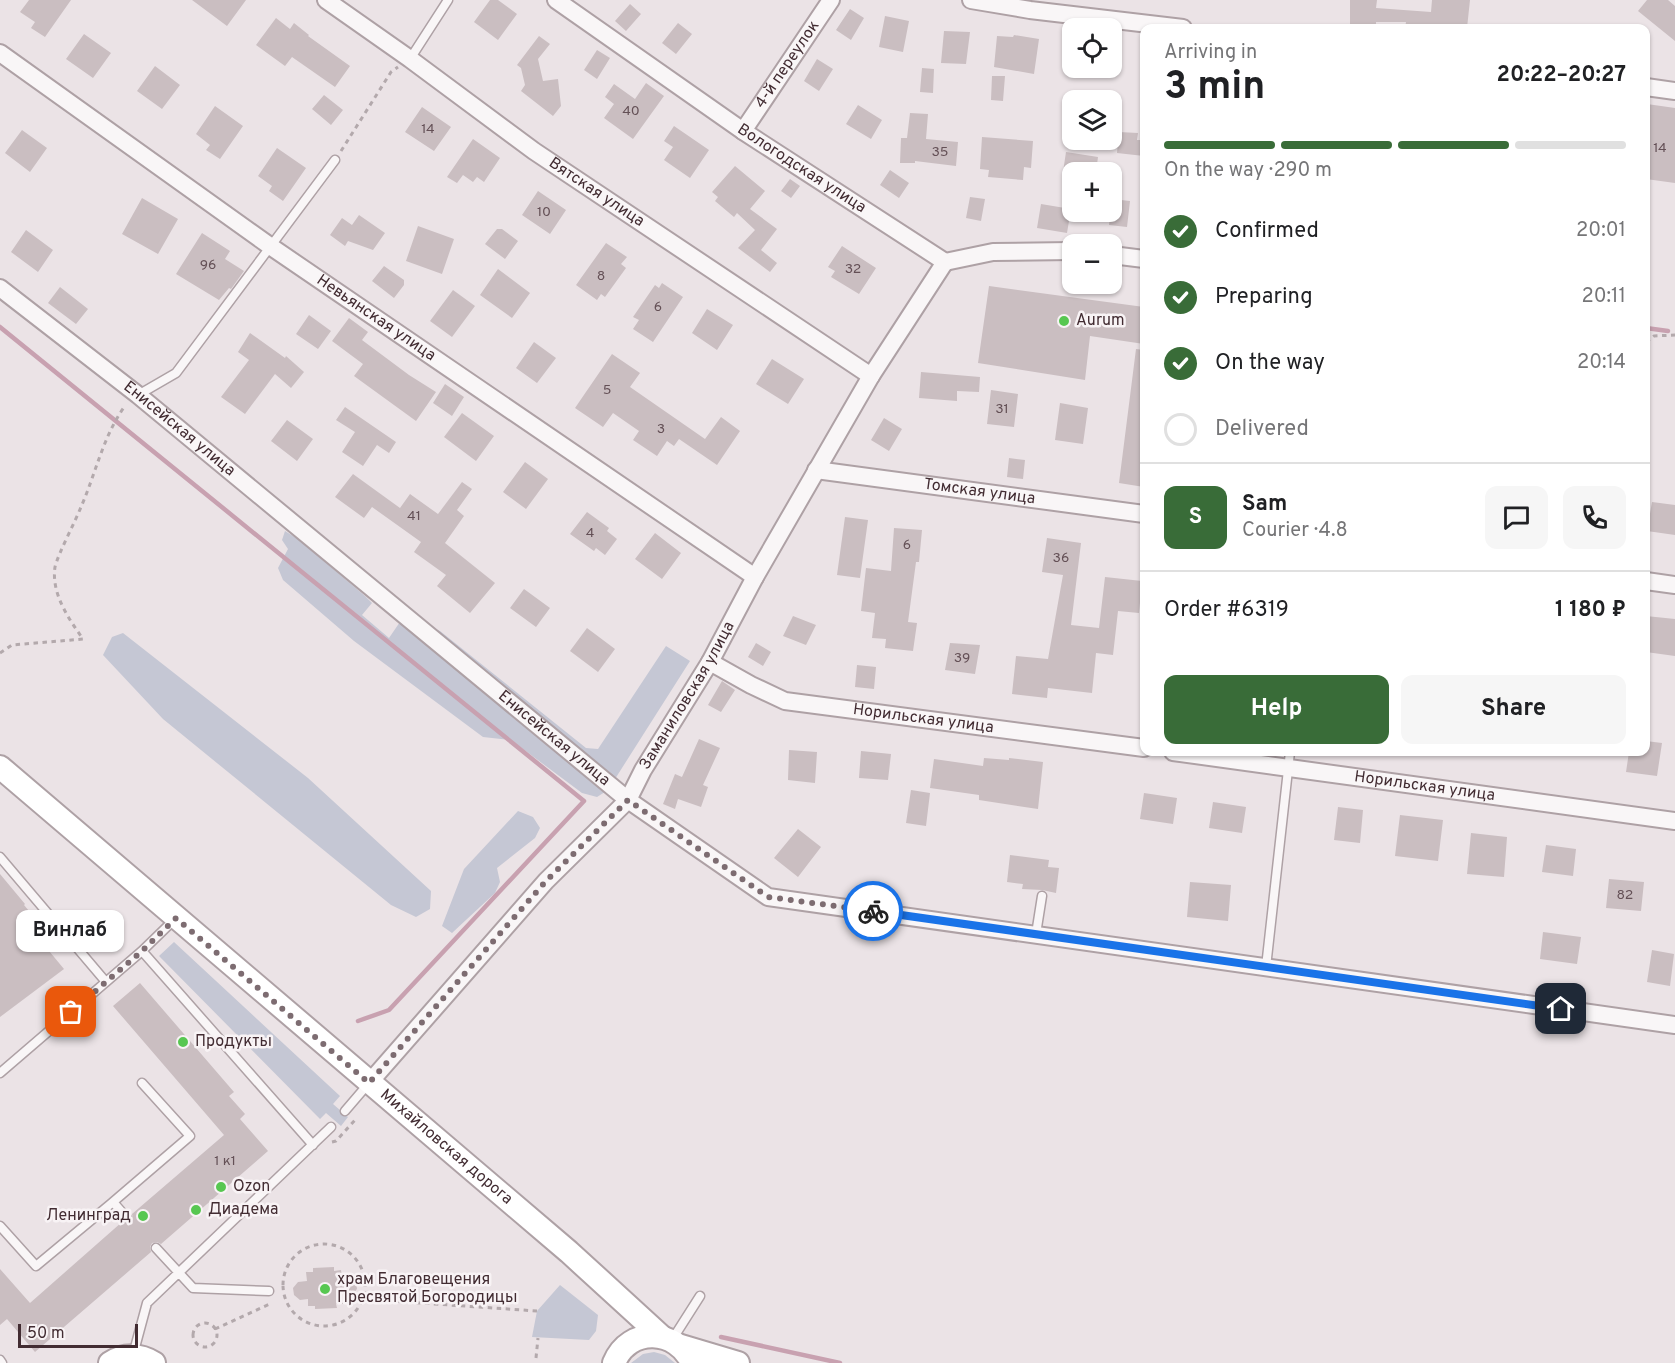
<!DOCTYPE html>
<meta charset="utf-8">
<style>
:root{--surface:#fff;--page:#f6f6f6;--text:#202124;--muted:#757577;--line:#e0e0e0;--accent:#396c38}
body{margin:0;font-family:Overpass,sans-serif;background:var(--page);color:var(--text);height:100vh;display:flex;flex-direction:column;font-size:22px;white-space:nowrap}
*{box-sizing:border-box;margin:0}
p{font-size:20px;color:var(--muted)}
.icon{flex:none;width:33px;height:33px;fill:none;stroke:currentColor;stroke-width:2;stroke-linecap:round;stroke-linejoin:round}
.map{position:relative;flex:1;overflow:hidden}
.side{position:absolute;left:1140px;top:24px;width:510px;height:732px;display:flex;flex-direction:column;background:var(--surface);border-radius:12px;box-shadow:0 2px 4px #0004}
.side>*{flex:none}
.fabs{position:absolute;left:1062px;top:18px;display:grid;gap:12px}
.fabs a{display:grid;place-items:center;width:60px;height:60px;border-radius:12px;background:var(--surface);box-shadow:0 2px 4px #0004;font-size:30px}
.scale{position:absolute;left:18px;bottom:15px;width:120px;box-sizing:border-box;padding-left:6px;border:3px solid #422c32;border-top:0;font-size:16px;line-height:21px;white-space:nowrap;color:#422c32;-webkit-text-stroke:4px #f8f3f5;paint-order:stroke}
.pin{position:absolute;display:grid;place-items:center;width:51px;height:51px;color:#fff;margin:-26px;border-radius:12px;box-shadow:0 3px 9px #0006}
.courier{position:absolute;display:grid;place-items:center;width:60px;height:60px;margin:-30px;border:4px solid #1a73e8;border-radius:50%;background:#fff;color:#222;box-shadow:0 2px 8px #0007}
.bubble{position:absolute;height:42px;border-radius:12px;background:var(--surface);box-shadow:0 2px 4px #0004;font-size:20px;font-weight:700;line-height:42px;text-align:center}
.summary em{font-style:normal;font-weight:700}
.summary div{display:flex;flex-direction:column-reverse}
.summary{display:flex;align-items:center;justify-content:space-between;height:102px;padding:0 24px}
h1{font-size:39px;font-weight:700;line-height:45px}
.bar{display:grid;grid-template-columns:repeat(4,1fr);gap:9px 6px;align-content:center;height:72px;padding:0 24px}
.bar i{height:8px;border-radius:4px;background:var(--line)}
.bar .active{background:var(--accent)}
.bar p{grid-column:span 4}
.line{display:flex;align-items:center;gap:15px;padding:0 24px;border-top:2px solid var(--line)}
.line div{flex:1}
.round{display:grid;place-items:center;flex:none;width:63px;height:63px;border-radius:12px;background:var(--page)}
ol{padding:0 24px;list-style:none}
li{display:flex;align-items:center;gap:18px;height:66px}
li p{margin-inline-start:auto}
li .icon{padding:6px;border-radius:50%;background:var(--accent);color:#fff;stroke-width:4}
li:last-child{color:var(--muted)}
li i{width:33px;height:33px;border:3px solid var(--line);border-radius:50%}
.action{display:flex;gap:12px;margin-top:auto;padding:12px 24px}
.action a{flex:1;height:69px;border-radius:12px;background:var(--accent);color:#fff;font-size:24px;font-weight:700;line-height:69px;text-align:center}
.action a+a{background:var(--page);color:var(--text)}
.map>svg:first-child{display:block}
</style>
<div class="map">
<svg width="1675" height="1363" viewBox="0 0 1675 1363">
<rect width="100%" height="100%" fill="#ebe3e6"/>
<path fill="#c5c7d4" d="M285,531L298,539L365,596L372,603L362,615L389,638L402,619H411L440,631L586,748L598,749L666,646L690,661L608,790L597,797L582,793L511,740L483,737L354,641L283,580L278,568L288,549L282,540Z
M123,633L308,778L431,891L430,909L416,917L391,905L163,719L103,655L112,637Z
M518,811L533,817L540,828L535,838L497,868L500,882L495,893L452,933L442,926L464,869Z
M174,942L340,1096L333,1104L348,1117L341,1126L326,1113L320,1119L159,956Z
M560,1285L598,1315L596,1331L589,1340L532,1337L537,1311Z
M654,1352L665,1355L675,1363H631L643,1354Z"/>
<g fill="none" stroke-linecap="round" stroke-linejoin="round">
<path stroke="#c8a1b0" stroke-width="4.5" d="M0,327L584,801L389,1010L358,1021
M1646,328L1668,331
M721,1337L840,1363"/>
</g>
<path fill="#cabec1" d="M29,0H71L45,37L31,28L35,22L20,12Z
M192,0H246L227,26Z
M490,0H498L517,14L498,40L474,22Z
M1350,0H1377L1376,8L1431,12L1432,0H1470L1467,28H1405L1406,22H1376V26H1350Z
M1647,0H1668L1675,6V41L1638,11Z
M630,4L641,14L626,31L615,21Z
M850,9L864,18L851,40L836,30Z
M885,16L909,21L903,52L879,47Z
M276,18L290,29L294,23L309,35L308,36L350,66L335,87L292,57L285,66L256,45Z
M678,23L692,34L676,54L662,43Z
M944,31L970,32L966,64L941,63Z
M84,34L111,53L93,78L66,59Z
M1014,35L1039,39L1034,74L994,67L997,36L1013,37Z
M539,36L550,44L538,59L543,81L558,79L561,106L553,116L521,91L525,85L521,68L517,65Z
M597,50L610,58L597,79L584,70Z
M817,59L833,69L819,91L804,81Z
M155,66L180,85L162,109L137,91Z
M922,68L934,69L933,93L920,92Z
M992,76H1005L1003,101L991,100Z
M646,83L664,96L633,139L604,118L614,104L605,97L614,84L635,99Z
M324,95L343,110L331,125L312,109Z
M1647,104L1675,108V183L1646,179V118Z
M858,105L882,120L871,139L846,124Z
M215,106L243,126L220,159L206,150L210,145L196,134Z
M422,107L451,127L434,151L405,132Z
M910,113L928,114L926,139L958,142L956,166L915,161V163H900L901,138H907Z
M674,126L709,150L690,178L664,160L673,147L664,141Z
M22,130L47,148L30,172L5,153Z
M1119,132L1138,133L1137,140H1144V156L1117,153Z
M982,137L1033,141L1031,168L1024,167L1023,180L988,177L989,170L980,169Z
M473,139L500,158L484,182L477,177L473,182L463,175L457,183L447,177Z
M277,148L306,168L283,201L269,191L272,186L258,176Z
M1066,152L1098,157L1096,172H1063Z
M735,166L765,191L750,209L777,229L761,250L777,263L770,272L738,248L755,230L737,213L734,217L715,201L718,197L712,192Z
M890,170L909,183L899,198L880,185Z
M790,179L800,186L791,198L781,191Z
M538,191L566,210L550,234L522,215Z
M970,197L985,199L981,221L966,218Z
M142,198L178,219L158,254L122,234Z
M1112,199L1130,201L1127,227L1109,225Z
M1041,204L1071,209L1067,233L1037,228Z
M359,215L385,233L373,250L348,241L345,246L330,235L342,218L352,225Z
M418,226L454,239L442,274L406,261Z
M497,229H502L518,241L505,259L485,244Z
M26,230L53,250L38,272L11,252Z
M202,233L230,251L225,259L244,271L231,289L229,288L219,300L176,274Z
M606,243L627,257L621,264L626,268L605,297L601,294L597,300L576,285Z
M842,246L876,268L859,294L831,277L835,271L828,267Z
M384,266L404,280V285L394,298L372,281Z
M498,269L530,293L512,318L480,295Z
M662,283L683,297L653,342L633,329L639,320L633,317L655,285L659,288Z
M989,286L1144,307V344L1090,336L1085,380L978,363Z
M60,287L88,309L76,324L48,303Z
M453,290L475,306L452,337L430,321Z
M707,309L733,325L717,350L692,333Z
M309,315L331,331L318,349L296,334Z
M349,318L368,332L362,340L409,375L436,392L416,421L354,376L363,364L332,341Z
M250,333L285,358L286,356L304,372L291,388L275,374L245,414L221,397L249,360L238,352Z
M534,342L556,358L537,383L516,368Z
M1136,349L1144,350V487L1119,483Z
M612,354L640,373L630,387L705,439L721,417L740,431L717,465L679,439L674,446L667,441L657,456L633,440L639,431L613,413L603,427L575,408Z
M772,359L804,379L788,404L756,384Z
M921,372L980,377L979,392L957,391V401L919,398Z
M445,384L464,397L452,416L433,403Z
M991,390L1018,394L1014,427L987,424Z
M1060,403L1088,408L1083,444L1055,440Z
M345,407L396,442L389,453L377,445L363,466L342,452L355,432L336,420Z
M462,413L494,436L476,461L444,437Z
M884,418L902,429L889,451L871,440Z
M287,420L313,439L297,461L271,441Z
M1009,458L1025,460L1023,479L1007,477Z
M525,462L548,479L526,509L503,492Z
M353,474L400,508L410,494L438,514L462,482L472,489L457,510L464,516L445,543L495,583L470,613L437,586L446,575L414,552L421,542L372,507L364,518L335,497Z
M1652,502L1675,505V535L1647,531Z
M587,512L609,528L607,531L617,539L605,555L596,548L594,551L570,534Z
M845,517L868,520L860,578L837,575Z
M894,528L922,530L919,562H916L908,622L917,623L913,651L885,648L886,639L872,638L875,613L861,611L866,568L891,571Z
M655,533L681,553L662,579L635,559Z
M1047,538L1081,543L1071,625L1099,628L1105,577L1142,581L1139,613L1118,611L1113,655L1096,653L1092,693L1048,688L1047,698L1012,694L1016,656L1048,659L1063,575L1042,572Z
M524,589L550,608L536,627L510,608Z
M793,616L816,625L806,645L783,636Z
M1646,616L1675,619V656L1646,652Z
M587,628L615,649L598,672L570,651Z
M756,643L771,652L763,666L748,657Z
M950,643L980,645L975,674L945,670Z
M857,665L876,667L874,689L855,687Z
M722,681L735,690L721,712L708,705Z
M699,739L720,748L703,785L708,787L701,807L678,799L675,809L663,804L675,774L682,777Z
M1646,741L1662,743L1657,776L1626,772L1629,752H1646Z
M789,750L817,752L815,783L788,780Z
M861,751L891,754L888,780L859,778Z
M984,758L1009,760V758L1043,762L1038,809L979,800V795L930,788L934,759L983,766Z
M911,790L930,793L926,826L906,823Z
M1144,793L1177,798L1173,824L1140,819Z
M1213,802L1246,807L1242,833L1209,828Z
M1338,807L1363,810L1360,843L1334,840Z
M1400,815L1443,820L1438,861L1395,856Z
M798,829L821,847L798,877L774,858Z
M1471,833L1507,837L1504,877L1467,874Z
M1546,845L1576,849L1573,876L1542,872Z
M1010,855L1049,860L1048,867L1059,868L1056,893L1042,890L1022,889L1023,884L1007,882Z
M0,874L25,904L24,905L29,911L25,914L34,925L30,928L64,969L0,1017Z
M1609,879L1644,882L1641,911L1606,908Z
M1190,882L1231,885L1228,921L1187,917Z
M1543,932L1581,937L1577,964L1540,959Z
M1652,950L1674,954L1670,986L1647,982Z
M140,983L234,1092L229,1096L245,1114L240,1119L268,1151L161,1244L157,1242L152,1243L150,1247L151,1252L35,1352L7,1319L0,1325V1269L30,1303L122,1222L131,1223L133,1219L132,1214L224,1135L113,1006Z
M334,1267V1271L341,1270L342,1278L350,1277L356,1282L357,1289L352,1295L343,1296V1304H336L337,1308L315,1309V1306H308V1299L300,1300L294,1295L293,1288L298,1282L307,1281L306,1272H313V1268Z"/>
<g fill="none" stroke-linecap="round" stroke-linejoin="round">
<g stroke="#aea1a5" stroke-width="11">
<path id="lane" d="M410,59L448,0
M138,395L176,373L335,160
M0,857L106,982
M1036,934L1042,896
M142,951L313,1145
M1266,967L1290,752
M0,1073L142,951L176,918
M345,1111L369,1083
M127,1218L113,1202L190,1136L142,1083
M0,1226L36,1266L113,1202
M156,1248L193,1288L269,1291
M672,1340L700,1296
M133,1355L147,1303L331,1127
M0,1360L2,1363"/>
</g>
<g stroke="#aea1a5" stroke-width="20">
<g id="street">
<path id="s1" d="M326,0L410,59L534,151L871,376"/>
<path id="s2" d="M556,0L743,131L945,262L993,252L1072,251"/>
<path d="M971,0L1030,10L1183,28"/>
<path id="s3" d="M0,53L270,246L755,577"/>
<path d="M1646,87L1675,91"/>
<path id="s4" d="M743,131L831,0"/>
<path d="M1112,255L1144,259"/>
<path id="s5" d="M0,288L138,395L628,800L768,897L1675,1025"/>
<path id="s6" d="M816,470L1144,514"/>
<path d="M1646,581L1675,585"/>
<path id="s7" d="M710,662L751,685L785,701L1144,748"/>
<path id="s8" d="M1173,752L1675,821"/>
<path id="s9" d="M369,1083L546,881L628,800L643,770L710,662L755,577L871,376L945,262"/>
</g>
</g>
<g stroke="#aea1a5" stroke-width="26">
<g id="secondary">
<path id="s10" d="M0,767L569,1252L662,1337"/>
<path d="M681,1346L738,1363"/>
<path d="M110,1363C123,1354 140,1354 154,1363"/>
<path d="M614,1363C629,1326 677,1329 692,1363"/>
</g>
</g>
<path stroke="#b3a9ac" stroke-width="3" stroke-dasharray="4.5 4.5" stroke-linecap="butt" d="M341,151L391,72L398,67
M1646,342L1654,336L1675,335
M0,653L12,645L83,639C69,619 51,594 55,567C58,554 75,522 81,507C96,473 103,436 125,406
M332,1142L336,1141L355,1120
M283 1285a41 41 0 1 1 82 0a41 41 0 1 1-82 0Z
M362,1299L537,1311
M193 1335a12 12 0 1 1 24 0a12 12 0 1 1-24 0Z
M215,1329L272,1303
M536,1358L538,1338"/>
<use href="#lane" stroke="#f9f6f7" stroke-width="8"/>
<use href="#street" stroke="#f9f6f7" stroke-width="16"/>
<use href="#secondary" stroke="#fff" stroke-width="22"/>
</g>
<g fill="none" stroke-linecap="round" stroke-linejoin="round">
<path stroke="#7d6c71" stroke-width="6" stroke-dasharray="0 10.8" d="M71,1012L142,951L176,918L369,1083L546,881L628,800L768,897L873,911"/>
<path stroke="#1a73e8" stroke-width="8" d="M873,911L1561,1009"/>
</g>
<g fill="#57c751" stroke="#f8f3f5" stroke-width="2">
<circle cx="1064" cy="321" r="6"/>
<circle cx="183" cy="1042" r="6"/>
<circle cx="221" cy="1187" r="6"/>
<circle cx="196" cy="1210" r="6"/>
<circle cx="143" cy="1216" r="6"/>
<circle cx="325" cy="1289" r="6"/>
</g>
<g text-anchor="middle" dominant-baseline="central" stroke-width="5" stroke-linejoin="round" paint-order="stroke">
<g font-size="14" fill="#645056">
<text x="631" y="111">40</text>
<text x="428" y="129">14</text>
<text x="1660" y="148">14</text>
<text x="940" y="152">35</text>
<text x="544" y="212">10</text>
<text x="208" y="265">96</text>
<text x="853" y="269">32</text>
<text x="601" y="276">8</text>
<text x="658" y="307">6</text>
<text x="607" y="390">5</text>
<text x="1002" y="409">31</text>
<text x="661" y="429">3</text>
<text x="414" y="516">41</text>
<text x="590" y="533">4</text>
<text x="907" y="545">6</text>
<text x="1061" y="558">36</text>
<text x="962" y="658">39</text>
<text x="1625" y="895">82</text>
<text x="225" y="1161">1 к1</text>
</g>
<g font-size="16" fill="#422c32" stroke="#f8f3f5">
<text stroke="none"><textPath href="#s4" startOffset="80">4-й переулок</textPath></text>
<text stroke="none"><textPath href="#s2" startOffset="298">Вологодская улица</textPath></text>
<text stroke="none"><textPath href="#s1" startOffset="332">Вятская улица</textPath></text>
<text stroke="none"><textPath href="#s3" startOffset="460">Невьянская улица</textPath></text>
<text stroke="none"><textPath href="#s5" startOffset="228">Енисейская улица</textPath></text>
<text stroke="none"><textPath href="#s6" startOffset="165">Томская улица</textPath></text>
<text stroke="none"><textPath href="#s9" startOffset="504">Заманиловская улица</textPath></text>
<text stroke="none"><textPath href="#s7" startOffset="224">Норильская улица</textPath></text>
<text stroke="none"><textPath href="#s5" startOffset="714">Енисейская улица</textPath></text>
<text stroke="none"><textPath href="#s8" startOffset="254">Норильская улица</textPath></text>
<text stroke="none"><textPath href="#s10" startOffset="586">Михайловская дорога</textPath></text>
</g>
<g font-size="16" fill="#422c32" stroke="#f8f3f5" text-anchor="start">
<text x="1076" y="321">Aurum</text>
<text x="195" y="1042">Продукты</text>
<text x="233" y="1187">Ozon</text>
<text x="208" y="1210">Диадема</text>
<text x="131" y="1216" text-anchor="end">Ленинград</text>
<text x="337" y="1280">храм Благовещения<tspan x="337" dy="18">Пресвятой Богородицы</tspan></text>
</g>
</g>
</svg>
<div class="fabs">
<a><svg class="icon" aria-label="locate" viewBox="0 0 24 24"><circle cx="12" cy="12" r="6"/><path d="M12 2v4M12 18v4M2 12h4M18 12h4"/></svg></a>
<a><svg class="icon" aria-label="layers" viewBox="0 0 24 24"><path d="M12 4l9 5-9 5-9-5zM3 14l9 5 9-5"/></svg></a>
<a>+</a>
<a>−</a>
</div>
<div class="scale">50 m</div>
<div class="pin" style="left:71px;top:1012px;background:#ea580c"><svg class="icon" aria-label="bag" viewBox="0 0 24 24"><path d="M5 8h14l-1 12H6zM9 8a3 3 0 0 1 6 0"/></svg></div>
<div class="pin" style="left:1561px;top:1009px;background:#1f2937"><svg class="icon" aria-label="home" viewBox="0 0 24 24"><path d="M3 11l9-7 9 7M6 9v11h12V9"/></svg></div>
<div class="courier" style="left:873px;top:911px"><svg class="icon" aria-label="bike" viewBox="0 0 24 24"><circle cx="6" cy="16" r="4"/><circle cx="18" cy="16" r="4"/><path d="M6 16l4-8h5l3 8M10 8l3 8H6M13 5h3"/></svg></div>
<div class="bubble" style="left:16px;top:910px;width:108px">Винлаб</div>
<section class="side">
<div class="summary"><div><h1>3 min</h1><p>Arriving in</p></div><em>20:22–20:27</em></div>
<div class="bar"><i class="active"></i><i class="active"></i><i class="active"></i><i></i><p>On the way · 290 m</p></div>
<ol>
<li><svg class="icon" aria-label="check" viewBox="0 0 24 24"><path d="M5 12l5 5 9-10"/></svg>Confirmed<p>20:01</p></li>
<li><svg class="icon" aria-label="check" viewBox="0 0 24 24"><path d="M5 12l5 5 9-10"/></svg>Preparing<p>20:11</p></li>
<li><svg class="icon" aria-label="check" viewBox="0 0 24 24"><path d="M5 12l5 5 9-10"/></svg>On the way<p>20:14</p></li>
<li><i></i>Delivered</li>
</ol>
<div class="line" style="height:108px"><b class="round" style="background:var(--accent);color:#fff">S</b><div><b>Sam</b><p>Courier · 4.8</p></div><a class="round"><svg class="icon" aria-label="chat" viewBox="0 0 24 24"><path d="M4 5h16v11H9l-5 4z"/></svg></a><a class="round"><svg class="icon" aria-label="phone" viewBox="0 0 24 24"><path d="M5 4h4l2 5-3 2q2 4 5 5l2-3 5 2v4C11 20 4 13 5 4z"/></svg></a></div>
<div class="line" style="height:78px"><div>Order #6319</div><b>1 180 ₽</b></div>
<div class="action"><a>Help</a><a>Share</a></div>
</section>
</div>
